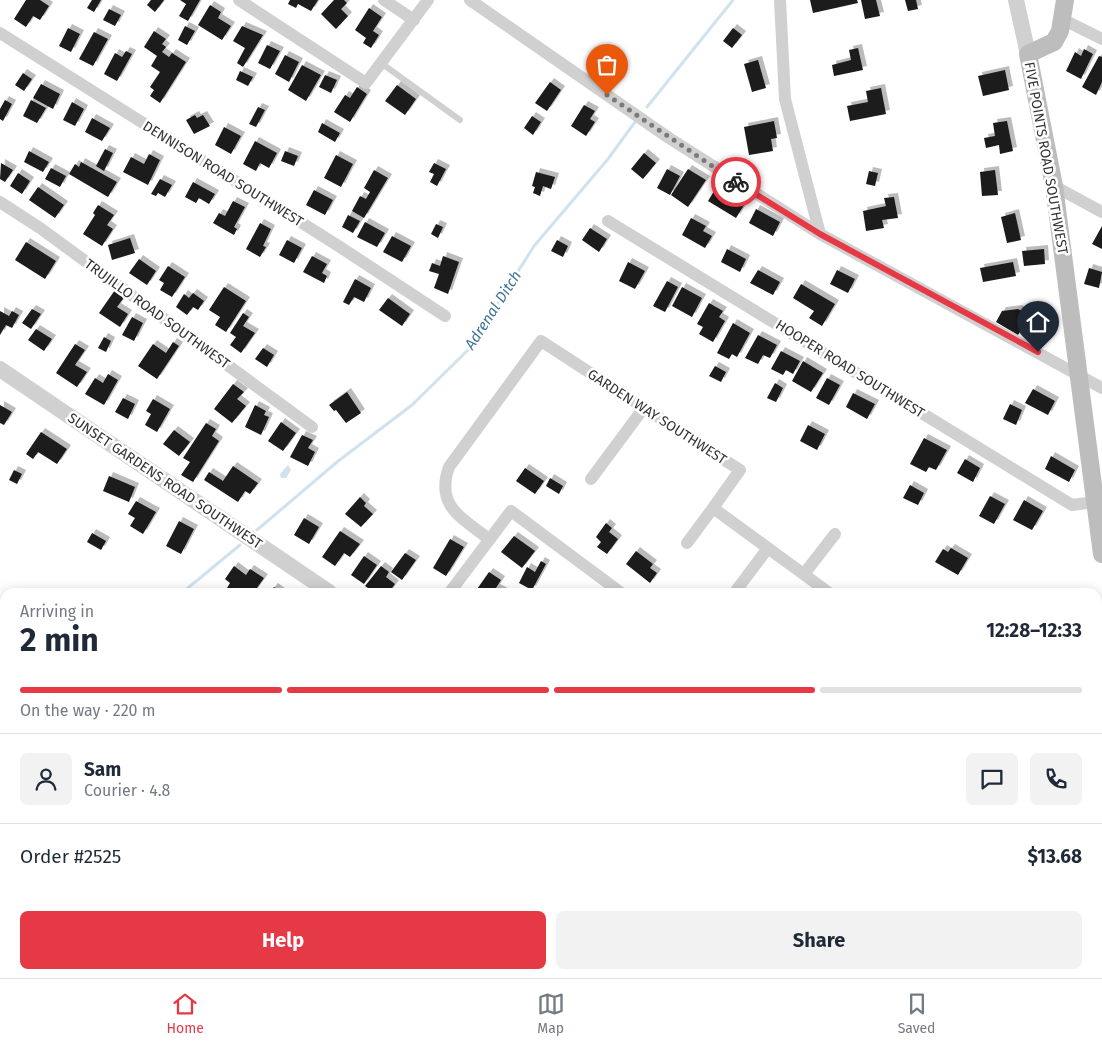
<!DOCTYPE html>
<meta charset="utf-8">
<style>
:root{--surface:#fff;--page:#f2f2f3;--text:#1f2937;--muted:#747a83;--line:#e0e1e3;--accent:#e63946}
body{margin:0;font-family:"Fira Sans",sans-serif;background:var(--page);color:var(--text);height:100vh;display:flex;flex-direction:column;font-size:19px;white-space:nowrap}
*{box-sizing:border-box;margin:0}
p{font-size:16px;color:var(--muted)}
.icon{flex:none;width:28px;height:28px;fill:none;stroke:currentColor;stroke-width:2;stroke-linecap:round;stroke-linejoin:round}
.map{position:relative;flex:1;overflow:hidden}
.details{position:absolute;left:0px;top:588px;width:1102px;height:391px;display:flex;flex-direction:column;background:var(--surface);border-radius:15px 15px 0 0;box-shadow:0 2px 12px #0003}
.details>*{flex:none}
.pin{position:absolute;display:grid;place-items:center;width:42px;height:42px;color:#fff;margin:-51px -21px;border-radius:50% 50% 50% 0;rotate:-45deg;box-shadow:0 0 5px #0007}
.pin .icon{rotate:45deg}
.courier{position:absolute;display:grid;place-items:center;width:50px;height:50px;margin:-25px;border:4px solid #e63946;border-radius:50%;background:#fff;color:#222;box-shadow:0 1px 6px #0007}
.overview em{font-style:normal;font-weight:700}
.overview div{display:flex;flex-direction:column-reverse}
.overview{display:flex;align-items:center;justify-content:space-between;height:85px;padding:0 20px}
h1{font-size:32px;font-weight:700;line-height:38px}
.bar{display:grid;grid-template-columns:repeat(4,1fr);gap:8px 5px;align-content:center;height:60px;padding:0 20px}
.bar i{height:6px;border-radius:4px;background:var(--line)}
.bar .current{background:var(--accent)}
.bar p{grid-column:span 4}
.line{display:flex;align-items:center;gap:12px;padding:0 20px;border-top:1px solid var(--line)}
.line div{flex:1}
.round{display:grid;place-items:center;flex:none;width:52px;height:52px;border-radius:8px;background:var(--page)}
.primary-button{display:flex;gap:10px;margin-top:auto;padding:10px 20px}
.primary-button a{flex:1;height:58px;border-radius:8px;background:var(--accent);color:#fff;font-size:20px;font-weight:700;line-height:58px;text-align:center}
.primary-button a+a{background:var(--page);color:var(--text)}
.dock{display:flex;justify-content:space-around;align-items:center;height:70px;border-top:1px solid var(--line);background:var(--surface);font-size:14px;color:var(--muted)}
.dock a{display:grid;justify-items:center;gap:2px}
.dock .current{color:var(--accent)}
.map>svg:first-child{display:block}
</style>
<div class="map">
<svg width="1102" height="978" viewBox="0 0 1102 978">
<defs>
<filter id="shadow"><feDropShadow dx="4" dy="-4" stdDeviation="0" flood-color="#0004"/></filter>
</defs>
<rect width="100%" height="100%" fill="#fff"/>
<path fill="#cfe2ee" d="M288,465L291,470L286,478H281L280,474Z"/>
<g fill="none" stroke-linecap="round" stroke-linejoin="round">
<path stroke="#cfe2ee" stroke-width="3" d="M647,107L733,0
M257,530L337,462L412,405L469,349L534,246L608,159L635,122
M183,592L240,545
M1098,650L1102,647
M0,744L5,740
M462,978L464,974"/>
</g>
<path fill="#1a1a1a" filter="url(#shadow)" d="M26,0H40L49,6L40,20L33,16L26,27L14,19Z
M92,0H101L94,12L87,8Z
M151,0H164L155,12L147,5Z
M180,0H200L188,21L179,16L186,4Z
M290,0H318L311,11L298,4L296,8L288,4Z
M334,0H344L347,3L341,9L348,16L336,29L321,14Z
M810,0H857L858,3L813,13Z
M861,0H876L880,16L865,19Z
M905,0H916L918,9L908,11Z
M210,5L221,12L218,18L231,26L222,40L198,25Z
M369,8L382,17L373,31L379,35L371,48L363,43L366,38L355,30Z
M109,9L121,15L115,26L103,20Z
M185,26L195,31L187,45L178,40Z
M242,26L263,35L243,67L237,63L245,48L233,41Z
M68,28L80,34L71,52L59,46Z
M733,28L742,35L732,48L723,41Z
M154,31L166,39L162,44L166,47L162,52L169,57L172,53L186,62L160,103L150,96L154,90L150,87L160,72L151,66L157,56L144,47Z
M94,32L108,39L93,66L79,59Z
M267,45L280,51L270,69L258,63Z
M858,48L863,70L834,76L832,65L851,60L849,50Z
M1084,49L1093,54L1081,79L1066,71L1075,52L1081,56Z
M126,51L132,54L117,81L104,74L115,53L122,57Z
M285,55L299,62L289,82L275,74Z
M1099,56L1102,57V82L1096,95L1082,87Z
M758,60L766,88L752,92L744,64Z
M302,65L321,75L306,101L288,90Z
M1005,70L1009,90L983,96L978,76Z
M240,71L253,77L248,86L236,80Z
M23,73L32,79L24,91L15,85Z
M325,75L337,80L331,93L319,87Z
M550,82L561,90L547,111L535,103Z
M41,84L60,94L53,109L33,98Z
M397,85L416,99L405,115L385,101Z
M357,87L367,94L350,122L334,112L345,95L350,98Z
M881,88L886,114L850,121L847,106L868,102L866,91Z
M5,100L12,104L3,121L0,119V109Z
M31,100L46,108L37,123L23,116Z
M72,102L84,109L75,126L63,120Z
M584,105L595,111L590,119L595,122L586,136L571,126Z
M258,107L265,110L256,127L249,124Z
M195,115L197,118L203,115L210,126L194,134L186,120Z
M532,116L541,122L533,135L524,128Z
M92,118L110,128L102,141L85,132Z
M774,121L777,138L771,139L773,151L749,155L744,127Z
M1007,121L1013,151L1000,154L999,145L986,148L984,138L995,136L993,123Z
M322,123L340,133L335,142L318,132Z
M224,127L241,136L231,154L215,145Z
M255,141L277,153L269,168L260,163L256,171L243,164Z
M105,149L113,153L104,171L96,166Z
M29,151L49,162L43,172L24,162Z
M285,151L298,156L294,166L281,161Z
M644,153L656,163L643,179L631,169Z
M149,154L160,160L148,185L123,172L131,157L144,164Z
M336,155L353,164L341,187L324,178Z
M81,162L117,182L108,197L69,174L75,164L79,167Z
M1,163L13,170L5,182L0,179Z
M434,163L446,169L437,186L430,182L434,174L429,172Z
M51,168L66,176L60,187L45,179Z
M667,169L680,176L670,195L657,188Z
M688,169L706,180L688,207L671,195Z
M374,170L388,178L364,218L352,211L360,196L366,199L370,192L364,188Z
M995,170L998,195L982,196L980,172Z
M869,171L878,173L875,186L866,184Z
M536,172L555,177L551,189L543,186L540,196L533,193L535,187L532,186Z
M18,173L30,181L22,194L10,186Z
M160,179L172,185L165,197L158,193L156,196L151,194Z
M193,182L215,194L209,204L199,198L196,203L185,197Z
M726,185L741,194L737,201L744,205L736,218L708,201L716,188L722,192Z
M38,187L64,205L55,218L29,200Z
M314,190L333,200L325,215L306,205Z
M894,197L898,218L882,220L884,228L866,231L863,211L886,206L884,198Z
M233,201L245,207L234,227L237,229L234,235L213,223L219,213L225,216Z
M98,205L114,215L107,225L113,229L102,246L83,234L95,215L93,213Z
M756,209L780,222L773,236L749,223Z
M1015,213L1021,240L1007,243L1001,217Z
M348,215L360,221L353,233L342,227Z
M691,218L706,226L703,231L712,236L705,248L682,235Z
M365,222L385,233L377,247L357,237Z
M260,223L271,229L263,246L266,247L260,257L246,249Z
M436,224L443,227L438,238L431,234Z
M1102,226V249L1092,244Z
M590,228L607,239L599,252L582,240Z
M392,236L411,246L402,262L383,252Z
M130,238L135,253L112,260L108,245Z
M287,240L302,248L294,263L279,255Z
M557,240L568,246L563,257L551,251Z
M26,242L56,261L45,279L15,260Z
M727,249L746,259L740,272L721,262Z
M1044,249L1045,264L1024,266L1022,251Z
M312,256L327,264L322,273L327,276L324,283L303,272Z
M443,256L459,262L448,294L434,288L439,274L429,271L432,263L440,266Z
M139,259L156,271L147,285L129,273Z
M628,262L645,271L635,289L619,281Z
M1013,262L1016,276L983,282L980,268Z
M168,266L185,277L172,297L160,290L164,283L159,280Z
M1089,268L1102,272L1099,288L1084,284Z
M758,270L780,282L773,295L750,283Z
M837,270L855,279L848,293L830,284Z
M355,279L371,288L364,302L354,297L349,305L343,302Z
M667,281L678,287L665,312L653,306Z
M801,284L835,304L822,326L809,318L814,311L793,298Z
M224,287L246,301L226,332L215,325L220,317L209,310Z
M682,287L702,298L692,317L672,306Z
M115,290L125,296L117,307L128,314L120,327L99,313Z
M193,293L204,301L198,310L193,307L187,315L176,307L184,294L189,298Z
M388,298L410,314L402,326L379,310Z
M709,303L723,311L719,317L725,321L713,342L699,334L703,327L697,324Z
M32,309L41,314L31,329L22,323Z
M1018,309L1025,313L1048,311L1049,322L1045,330L1046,335L1034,336L1033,328L1022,329L1018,335L996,322L1002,311Z
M0,311L9,316L12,311L19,315L12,328L6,325L0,335Z
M243,313L249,317L243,326L255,333L241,353L230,345L236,337L230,333Z
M132,317L143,323L134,341L122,335Z
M733,323L750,333L737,357L732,354L729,359L717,353Z
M36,329L52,339L44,351L28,340Z
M758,335L777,345L770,358L763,355L758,364L745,358Z
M104,337L111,341L106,352L98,348Z
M173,342L179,346L157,379L138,366L153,344L166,353Z
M75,344L85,350L75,365L87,372L77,387L56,373Z
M263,348L274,355L267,367L255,359Z
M781,351L800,361L793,374L786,370L783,375L771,369Z
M803,361L823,373L811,392L792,381Z
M715,366L726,372L721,382L709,376Z
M108,374L118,380L104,405L85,394L95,378L103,383Z
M827,378L840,385L829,405L816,398Z
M775,383L783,388L776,402L767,398Z
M233,384L244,392L237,399L246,406L232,423L214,409Z
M1033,389L1055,401L1048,415L1025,403Z
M347,392L361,413L346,423L336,410L334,411L329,405Z
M853,393L875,404L867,419L846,407Z
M123,398L135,404L128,419L115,412Z
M153,399L170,409L157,432L145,425L151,414L146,411Z
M1010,404L1022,410L1016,425L1003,419Z
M0,405L12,412L4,425L0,423Z
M255,405L266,411L264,415L269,417L261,435L245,427Z
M281,422L296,433L283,451L268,441Z
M206,423L216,429L212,436L219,441L193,482L181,475L190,462L183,458Z
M808,425L825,434L817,450L800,441Z
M174,430L190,442L179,456L163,444Z
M41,432L67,449L57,464L38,452L33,459L26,454Z
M302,435L313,440L308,448L315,452L308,466L290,457Z
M924,438L947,450L936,470L929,467L926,472L910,464Z
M1051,456L1075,470L1069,482L1045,469Z
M965,459L980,468L973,482L957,473Z
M233,466L258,483L250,494L245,491L238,502L204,480L209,472L223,481Z
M525,468L544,481L535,494L516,481Z
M14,470L22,474L17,484L9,480Z
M109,476L135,487L129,502L103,491Z
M550,478L563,486L559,494L546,486Z
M910,485L924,493L918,505L903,498Z
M990,496L1005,504L994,524L979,516Z
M360,497L366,503L364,506L373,514L361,527L345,514Z
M1024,500L1043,511L1032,530L1013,520Z
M136,501L156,512L143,534L130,526L135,518L128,514Z
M304,518L319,527L309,544L294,535Z
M179,521L194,529L181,554L166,546Z
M606,523L612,528L609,532L618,539L607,554L597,547L601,542L596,537Z
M340,531L360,544L350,557L344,553L335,566L322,557Z
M92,533L106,541L101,550L87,542Z
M514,536L535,551L522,568L501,552Z
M450,539L464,547L446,576L433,568Z
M951,548L968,558L958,575L935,562L943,549L948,552Z
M636,551L653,564L650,568L657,573L650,583L626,564Z
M405,553L416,560L402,580L391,572Z
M364,556L377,565L364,584L351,575Z
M541,561L546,564L532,590L519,583L527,567L535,572Z
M234,566L246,575L250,569L264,578L254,592H246L240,588L237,592H233L227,588L230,583L225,579Z
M381,566L389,572L386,577L395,584L389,592H374L365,586Z
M489,572L501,580L496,588L504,592H475Z
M274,587L281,592H270Z
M1102,669V685L1099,687L1098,671Z
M1101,699L1102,716L1101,718L1098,716V704Z
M1102,764V792L1098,789L1100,783L1098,782V772Z
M5,868V899L2,897L0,899V871L2,872Z
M1098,870L1102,872V927L1098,925Z
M181,974H196L193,978H178Z
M332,974H342L350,978H330Z
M673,974H681L686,978H669Z
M711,974H721L726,978H708Z
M796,974H818L824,978H792Z
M903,974H930L928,978H901Z
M1082,974H1086L1094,978H1080Z"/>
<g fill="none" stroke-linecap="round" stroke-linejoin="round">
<path stroke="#d0d0d0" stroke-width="6" d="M381,63L460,120"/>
<path stroke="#d0d0d0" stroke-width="12" d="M239,0L366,83L428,0
M384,0L414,20
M470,0L669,138L820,234L1102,388
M780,0L785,99L820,234
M1062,19L1102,39
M0,33L337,245L445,316
M1054,186L1102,212
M0,202L40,228L312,427
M608,221L1072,505L1095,502
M591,479L643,409
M489,539C462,518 435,506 449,467L541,341L740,470L713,508L828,592
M687,543L713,508
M804,574L835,534
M450,592L511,511L620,592
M735,592L768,548
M395,974L402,978
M149,978L152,974"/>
<path stroke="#d0d0d0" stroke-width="16" d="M1016,0L1028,54
M0,369L329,592
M0,934L5,937
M59,974L65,978
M746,974L751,978"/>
<path stroke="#bdbdbd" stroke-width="18" d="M1065,0L1060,31L1054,42L1028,54L1054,186L1102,554"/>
</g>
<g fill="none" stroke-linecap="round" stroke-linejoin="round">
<path stroke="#7a7a7a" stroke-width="5" stroke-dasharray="0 9" d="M607,95L736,182"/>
<path stroke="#e63946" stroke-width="6" d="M736,182L820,234L1038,352"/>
</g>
<g text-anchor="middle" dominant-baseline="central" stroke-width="5" stroke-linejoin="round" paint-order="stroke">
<g font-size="14" fill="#333" stroke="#fff">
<text transform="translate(1046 158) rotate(80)">FIVE POINTS ROAD SOUTHWEST</text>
<text transform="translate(223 174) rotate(32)">DENNISON ROAD SOUTHWEST</text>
<text transform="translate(157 314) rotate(36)">TRUJILLO ROAD SOUTHWEST</text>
<text transform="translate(850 369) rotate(32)">HOOPER ROAD SOUTHWEST</text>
<text transform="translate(657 417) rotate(33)">GARDEN WAY SOUTHWEST</text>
<text transform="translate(165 481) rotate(34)">SUNSET GARDENS ROAD SOUTHWEST</text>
</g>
<g font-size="15" font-style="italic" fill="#3f7597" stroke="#fff">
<text transform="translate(493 310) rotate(-57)">Adrenal Ditch</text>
</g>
</g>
</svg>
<div class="pin" style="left:607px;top:95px;background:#ea580c"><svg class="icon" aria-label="bag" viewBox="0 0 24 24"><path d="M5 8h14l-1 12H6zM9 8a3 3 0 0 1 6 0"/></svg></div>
<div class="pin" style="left:1038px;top:352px;background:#1f2937"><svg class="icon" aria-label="home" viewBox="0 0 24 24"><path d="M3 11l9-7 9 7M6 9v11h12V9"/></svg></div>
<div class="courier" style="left:736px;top:182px"><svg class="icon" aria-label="bike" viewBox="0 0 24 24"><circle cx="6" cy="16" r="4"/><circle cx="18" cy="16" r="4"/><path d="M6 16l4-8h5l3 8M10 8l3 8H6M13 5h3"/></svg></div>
<section class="details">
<div class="overview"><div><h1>2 min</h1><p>Arriving in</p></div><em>12:28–12:33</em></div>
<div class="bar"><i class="current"></i><i class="current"></i><i class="current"></i><i></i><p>On the way · 220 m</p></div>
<div class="line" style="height:90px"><a class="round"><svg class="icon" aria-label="person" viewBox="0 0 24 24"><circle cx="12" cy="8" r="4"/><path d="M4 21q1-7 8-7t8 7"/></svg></a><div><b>Sam</b><p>Courier · 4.8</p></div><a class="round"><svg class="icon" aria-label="chat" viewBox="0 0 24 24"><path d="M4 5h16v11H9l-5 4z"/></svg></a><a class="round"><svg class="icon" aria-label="phone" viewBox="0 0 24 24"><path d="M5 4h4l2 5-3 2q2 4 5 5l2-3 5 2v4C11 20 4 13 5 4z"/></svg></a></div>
<div class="line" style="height:65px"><div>Order #2525</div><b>$13.68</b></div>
<div class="primary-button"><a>Help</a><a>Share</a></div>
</section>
</div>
<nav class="dock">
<a class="current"><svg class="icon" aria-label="home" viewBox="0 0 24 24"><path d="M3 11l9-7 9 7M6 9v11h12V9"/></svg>Home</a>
<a><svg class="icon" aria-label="map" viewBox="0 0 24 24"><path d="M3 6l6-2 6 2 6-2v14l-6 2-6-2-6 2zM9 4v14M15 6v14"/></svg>Map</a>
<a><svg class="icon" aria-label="saved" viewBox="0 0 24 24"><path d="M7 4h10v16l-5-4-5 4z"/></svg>Saved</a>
</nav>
